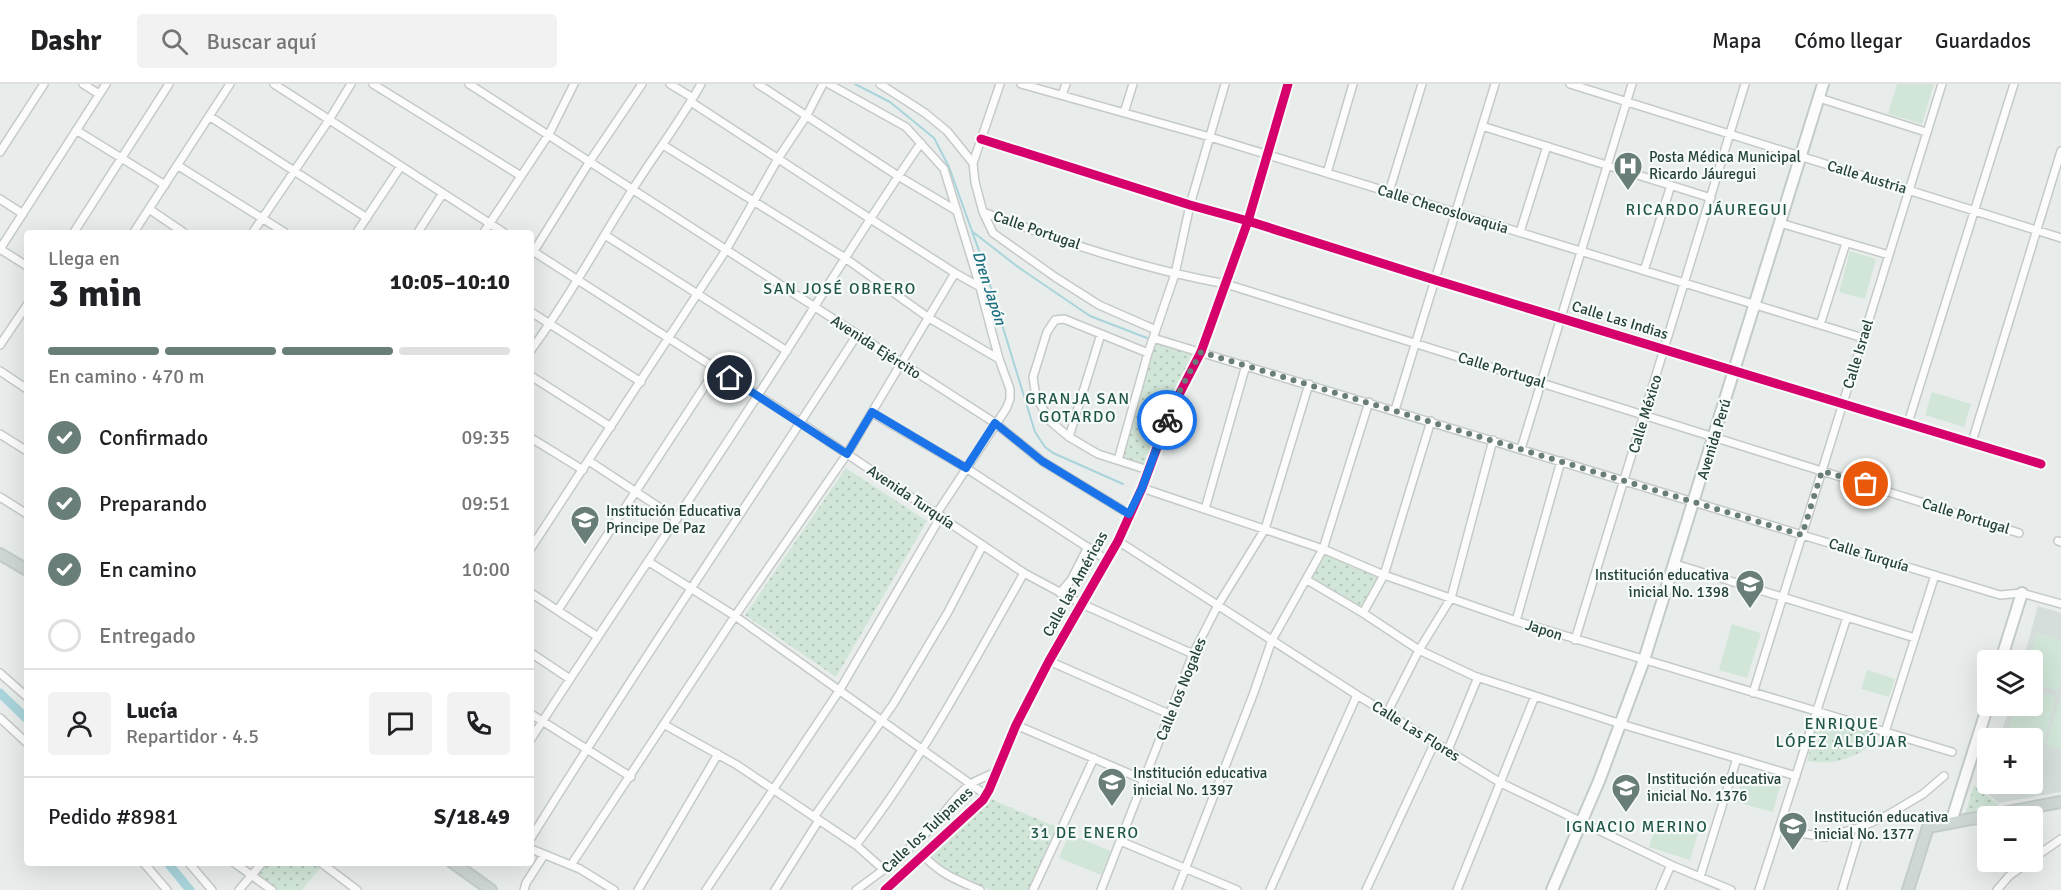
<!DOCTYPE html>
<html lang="es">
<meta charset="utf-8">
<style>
:root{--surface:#fff;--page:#f2f2f2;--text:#202124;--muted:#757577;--line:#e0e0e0;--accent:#697e78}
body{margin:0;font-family:Signika,sans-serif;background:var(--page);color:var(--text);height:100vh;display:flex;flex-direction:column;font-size:22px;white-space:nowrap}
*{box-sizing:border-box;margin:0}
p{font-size:20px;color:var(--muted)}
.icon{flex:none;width:33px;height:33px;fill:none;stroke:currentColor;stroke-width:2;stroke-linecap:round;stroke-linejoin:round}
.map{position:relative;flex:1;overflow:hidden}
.sheet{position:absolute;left:24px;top:146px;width:510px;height:636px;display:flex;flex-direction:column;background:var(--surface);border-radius:6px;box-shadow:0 6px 24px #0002}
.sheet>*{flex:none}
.buttons{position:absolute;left:1977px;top:566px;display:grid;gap:12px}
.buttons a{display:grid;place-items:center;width:66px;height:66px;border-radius:6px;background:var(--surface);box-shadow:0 6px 24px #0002;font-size:30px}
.pin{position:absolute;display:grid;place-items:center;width:51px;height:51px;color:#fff;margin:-26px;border:3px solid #fff;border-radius:50%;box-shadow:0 2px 6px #0007}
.courier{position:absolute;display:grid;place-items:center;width:60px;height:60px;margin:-30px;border:4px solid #1a73e8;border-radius:50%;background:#fff;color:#222;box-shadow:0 2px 8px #0007}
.summary em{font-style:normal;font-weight:700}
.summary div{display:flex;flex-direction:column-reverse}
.summary{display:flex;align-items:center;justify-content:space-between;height:102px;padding:0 24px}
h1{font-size:39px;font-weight:700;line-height:45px}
.bar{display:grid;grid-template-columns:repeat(4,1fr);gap:9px 6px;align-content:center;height:72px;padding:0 24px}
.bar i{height:8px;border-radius:4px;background:var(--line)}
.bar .current{background:var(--accent)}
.bar p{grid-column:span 4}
.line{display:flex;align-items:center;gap:15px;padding:0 24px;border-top:2px solid var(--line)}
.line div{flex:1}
.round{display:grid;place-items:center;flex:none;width:63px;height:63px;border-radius:6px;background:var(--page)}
ol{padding:0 24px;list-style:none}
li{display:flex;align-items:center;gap:18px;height:66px}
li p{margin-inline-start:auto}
li .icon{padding:6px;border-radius:50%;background:var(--accent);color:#fff;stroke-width:4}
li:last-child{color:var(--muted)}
li i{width:33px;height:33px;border:3px solid var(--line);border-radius:50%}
header{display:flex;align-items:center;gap:36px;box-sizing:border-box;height:84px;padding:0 30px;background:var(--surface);border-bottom:2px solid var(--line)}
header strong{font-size:28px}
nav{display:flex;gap:33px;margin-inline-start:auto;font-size:21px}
.search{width:420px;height:54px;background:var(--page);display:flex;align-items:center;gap:15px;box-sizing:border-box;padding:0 21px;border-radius:6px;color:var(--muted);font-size:22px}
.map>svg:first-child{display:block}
</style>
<header>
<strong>Dashr</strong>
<div class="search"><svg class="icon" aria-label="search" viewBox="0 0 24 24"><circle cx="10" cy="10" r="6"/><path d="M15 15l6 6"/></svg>Buscar aquí</div>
<nav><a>Mapa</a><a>Cómo llegar</a><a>Guardados</a></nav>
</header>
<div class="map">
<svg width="2061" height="806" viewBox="0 0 2061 806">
<defs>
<pattern id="park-dots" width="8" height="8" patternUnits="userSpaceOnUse" patternTransform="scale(1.5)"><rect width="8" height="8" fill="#d1e6d8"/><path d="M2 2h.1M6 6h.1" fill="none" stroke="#b3c6ba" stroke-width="1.8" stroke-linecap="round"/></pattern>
</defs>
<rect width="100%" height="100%" fill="#e8edeb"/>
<path fill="#d6dedb" d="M2038,522L2061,529V708L1998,719L1985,707L1987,697L1988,699H2032V654H2000L2010,621H2032V576H2023Z"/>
<path fill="url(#park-dots)" d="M1156,259L1195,270L1177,302L1145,381L1122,374Z
M846,384L927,437L836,593L745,531Z
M1324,467L1381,492L1362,526L1309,495Z
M1819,634L1881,650C1861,673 1838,682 1807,677Z
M1974,701L2001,723L2000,726L1965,731Z
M991,715L1056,743L1029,806H990L942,785L929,772Z
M267,779H315L321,783L302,806H277L256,791Z"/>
<path fill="#d1e6d8" d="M1897,0H1934L1922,40L1888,30Z
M1850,167L1876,175L1865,215L1839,208Z
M1932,308L1971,320L1964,343L1925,331Z
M1732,540L1761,549L1747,594L1719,586Z
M2037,549L2061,556V595L2058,607L2033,599L2032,576H2029Z
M1867,586L1895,595L1889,613L1861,605Z
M2033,606L2056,613L2044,659L2033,656L2032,654L2008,649L2016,621H2032Z
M2060,614H2061V665L2046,661Z
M1743,692L1780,702L1773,728L1736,718Z
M1657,736L1698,749L1690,776L1649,763Z
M1069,750L1111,767L1101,791L1059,774Z"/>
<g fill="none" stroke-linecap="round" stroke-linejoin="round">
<path stroke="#a9d4db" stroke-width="2" d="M855,0L890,18L934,54L949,83L982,175L1035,348L1045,363L1053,369L1123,400
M973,148L1018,183L1090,232L1147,254"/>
<path stroke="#a9d4db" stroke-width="9" d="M0,609L27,635
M167,778L190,806"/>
<g stroke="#c5cac8" stroke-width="10">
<path id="street" d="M83,0L99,10
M274,0L503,148
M373,0L521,92
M469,0L995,339L1042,377L1129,430
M670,0L693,14
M758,0L898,92L957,127
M829,0L906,43L944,85L978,196L999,275L1010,305V315L1006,325L937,429
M880,0L925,29L947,47L973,79
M1000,0L973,79L975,98L983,128L993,149L1055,193L1099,221L1156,246
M1021,0L1210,53L1863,254
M1570,0L2061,154
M1062,11L1066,0
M1819,14L1926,48
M691,18L869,134L955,189L980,203
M1124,29L1133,0
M209,32L367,134
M1482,42L1711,114
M76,46L165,101
M981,55L1190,121L1248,137L1435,196L2041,380
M663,61L845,174L929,234L999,275
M0,68L44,0
M177,81L284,148
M1327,89L1353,0
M1389,108L1422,0
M0,115L23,130
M149,125L183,148
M983,128C1063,158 1143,185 1226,200L2019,449
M1780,139L1889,171
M74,148L169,0
M134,148L230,0
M253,148L329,36L351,0
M357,148L401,82
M418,148L443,109
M484,148L549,50L574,0
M1520,148L1547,62
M605,151L787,267
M0,165L106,0
M0,165L27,182
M531,166L801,339L1024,489L1082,520L1193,570
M534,167L590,77L642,0
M1644,187L1671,101
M531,228L641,298
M1820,241L1846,159
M1153,254L2000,511L2022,509L2061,520
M0,261L27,221
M531,266C568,216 598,160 631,108C654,71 680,38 701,0
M0,287L27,305
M531,292L611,343
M1395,326L1495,0
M872,329L966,384L1107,476
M1908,339L2014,0
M0,350L27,367
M1069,353L1101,250
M531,354L583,386
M1972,358L2061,67
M1521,365L1632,0
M1118,376L1148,269L1175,190L1190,121L1225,0
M589,377L677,435
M1148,386L1098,370L1069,353L1050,337L1036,313L1033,293L1047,248L1055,236L1064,235L1148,269
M1142,404L1323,465L1384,491L1516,537L1952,668
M0,413L27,430
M1205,425L1246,281
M1118,457L1357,611L1501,699L1671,781L1731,806
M2058,457L2061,458
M531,464L726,166L779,73L807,31L823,0
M649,478L735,532L986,711
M1675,480L1915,554
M1307,496L1363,529L1419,566L1474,592L1621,640L1796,692
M531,509L598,553
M1060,509L1071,496L1088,463
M558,526L716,285
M1363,529L1384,491L1431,337
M1516,537L1561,377
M1575,556L1745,0
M531,569L570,595
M1049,577L1169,630
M0,589L27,613
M1753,609L1942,0
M1387,629L1419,566L1451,514L1493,356
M531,630L631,693
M0,634L27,659
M665,641L737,681L856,761L884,786
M1016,641L1144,696
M1885,648L1935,491
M531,655C605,540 682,428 756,314C812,229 863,142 921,59
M1448,666L1478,593
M814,733L894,619L948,528L983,461
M1779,746L1826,753L1861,743L1886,732L1923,710L1944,692
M531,754C636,584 749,419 857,251
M1120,757L1237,806
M856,761C922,676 971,582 1024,489
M531,765L580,785L614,806
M923,771C940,790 957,796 980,806
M2032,775L2061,755
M143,778L167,806
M188,778L212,806
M233,778L272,806
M320,778L357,806
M571,781L735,532L847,370L955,189
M1700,793L1737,674
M239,806L263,778
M524,806L526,799L544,771
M638,806L718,670
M706,806L839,607L941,432
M775,806L819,736
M856,806C883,787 908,767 931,744C944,730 954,714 968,702C976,695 988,693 997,687
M885,806L983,716L989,706L1016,641L1049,577L1118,457L1142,404L1171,326L1201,268L1248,137L1288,0
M1033,806L1094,674
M1101,806L1193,570L1218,521L1265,445L1309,300
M1177,806L1253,611L1272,556L1323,465L1369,318
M1270,806L1357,611
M1366,806L1435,658
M1457,806L1535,612
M1660,806L1671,781
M1759,806L1847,533
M1842,806L1861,743
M1997,806L2009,792L2030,777"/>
</g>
<g stroke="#c3cbc8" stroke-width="14">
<path id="secondary" d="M2001,576L2022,509
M1951,738L1988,621
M1552,806L1599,697L1644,576L1823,0"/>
</g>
<g stroke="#c3ccc9" stroke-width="14">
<path id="primary" d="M0,470L27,486
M452,778L491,806
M1908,806L1928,743L2061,718"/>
</g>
<use href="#street" stroke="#fcfcfc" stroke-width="7"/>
<use href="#secondary" stroke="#fcfcfc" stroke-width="10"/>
<use href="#primary" stroke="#cfd7d5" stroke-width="10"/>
<g stroke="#f7fbf9" stroke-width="13">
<path id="cycleway" d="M981,55L1190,121L1248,137L1435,196L2041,380
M885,806L983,716L989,706L1016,641L1049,577L1118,457L1142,404L1171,326L1201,268L1248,137L1288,0"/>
</g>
<use href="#cycleway" stroke="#d6006c" stroke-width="9"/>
</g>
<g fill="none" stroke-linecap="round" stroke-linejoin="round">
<path stroke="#697e78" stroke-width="6" stroke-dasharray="0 10.8" d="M1167,336L1181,304L1201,268L1802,451L1822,387L1866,400"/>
<path stroke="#1a73e8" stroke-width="8" d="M730,294L847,370L872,328L966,384L995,339L1042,377L1129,430L1142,404L1167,336"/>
</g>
<defs>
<g id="hospital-pin" transform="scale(1.5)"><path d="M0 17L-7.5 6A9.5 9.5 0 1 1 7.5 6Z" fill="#697e78" stroke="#f7fbf9"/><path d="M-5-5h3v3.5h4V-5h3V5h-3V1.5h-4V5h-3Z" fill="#fff"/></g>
<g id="school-pin" transform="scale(1.5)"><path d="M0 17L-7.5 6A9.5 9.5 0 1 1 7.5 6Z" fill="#697e78" stroke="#f7fbf9"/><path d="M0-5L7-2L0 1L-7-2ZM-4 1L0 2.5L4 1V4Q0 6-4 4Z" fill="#fff"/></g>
</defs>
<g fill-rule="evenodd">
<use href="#hospital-pin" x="1628" y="82"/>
<use href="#school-pin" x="585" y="436"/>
<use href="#school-pin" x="1750" y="500"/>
<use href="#school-pin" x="1112" y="698"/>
<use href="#school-pin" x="1626" y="704"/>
<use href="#school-pin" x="1793" y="742"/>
</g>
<g text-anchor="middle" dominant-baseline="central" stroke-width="4.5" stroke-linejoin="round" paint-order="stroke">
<g font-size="15" fill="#24423a" stroke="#f7fbf9" text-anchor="start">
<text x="1649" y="73">Posta Médica Municipal<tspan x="1649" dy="17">Ricardo Jáuregui</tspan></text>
<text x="606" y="427">Institución Educativa<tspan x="606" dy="17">Principe De Paz</tspan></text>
<text x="1729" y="491" text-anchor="end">Institución educativa<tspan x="1729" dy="17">inicial No. 1398</tspan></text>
<text x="1133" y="689">Institución educativa<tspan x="1133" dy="17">inicial No. 1397</tspan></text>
<text x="1647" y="695">Institución educativa<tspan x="1647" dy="17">inicial No. 1376</tspan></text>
<text x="1814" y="733">Institución educativa<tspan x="1814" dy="17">inicial No. 1377</tspan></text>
</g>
<g font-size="15" fill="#24423a" stroke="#f7fbf9">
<text transform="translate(1867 93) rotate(17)">Calle Austria</text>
<text transform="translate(1443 125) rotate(17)">Calle Checoslovaquia</text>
<text transform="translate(1037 146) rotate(19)">Calle Portugal</text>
<text transform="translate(1620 236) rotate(17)">Calle Las Indias</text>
<text transform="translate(876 263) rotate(33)">Avenida Ejército</text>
<text transform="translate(1858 270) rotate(-73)">Calle Israel</text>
<text transform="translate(1502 286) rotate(17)">Calle Portugal</text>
<text transform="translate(1645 330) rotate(-73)">Calle México</text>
<text transform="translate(1714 355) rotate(-73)">Avenida Perú</text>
<text transform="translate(911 413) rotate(34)">Avenida Turquía</text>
<text transform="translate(1966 432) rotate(17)">Calle Portugal</text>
<text transform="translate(1869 471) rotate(17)">Calle Turquía</text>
<text transform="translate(1075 500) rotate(-61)">Calle las Américas</text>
<text transform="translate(1544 546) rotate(18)">Japon</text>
<text transform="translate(1181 605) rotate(-68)">Calle los Nogales</text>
<text transform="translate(1416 647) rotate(32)">Calle Las Flores</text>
<text transform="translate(927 746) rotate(-43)">Calle los Tulipanes</text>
</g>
<g font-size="16" letter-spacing="1.5" fill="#1f5548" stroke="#f7fbf9">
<text x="1707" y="126">RICARDO JÁUREGUI</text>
<text x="840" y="205">SAN JOSÉ OBRERO</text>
<text x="1078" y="315">GRANJA SAN<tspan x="1078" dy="18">GOTARDO</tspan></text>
<text x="1842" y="640">ENRIQUE<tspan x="1842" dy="18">LÓPEZ ALBÚJAR</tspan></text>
<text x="1637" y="743">IGNACIO MERINO</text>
<text x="1085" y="749">31 DE ENERO</text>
</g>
<g font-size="16" font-style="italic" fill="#1c6f80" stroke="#f7fbf9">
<text transform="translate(989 204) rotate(72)">Dren Japón</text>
</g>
</g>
</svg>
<div class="buttons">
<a><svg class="icon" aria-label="layers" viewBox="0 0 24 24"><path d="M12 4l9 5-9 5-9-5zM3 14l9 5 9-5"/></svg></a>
<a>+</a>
<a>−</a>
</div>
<div class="pin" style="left:1866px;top:400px;background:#ea580c"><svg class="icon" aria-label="bag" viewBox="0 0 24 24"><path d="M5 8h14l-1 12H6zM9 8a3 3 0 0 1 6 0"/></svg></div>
<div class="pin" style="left:730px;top:294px;background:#1f2937"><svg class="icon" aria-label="home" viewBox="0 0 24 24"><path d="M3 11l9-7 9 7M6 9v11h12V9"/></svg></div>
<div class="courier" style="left:1167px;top:336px"><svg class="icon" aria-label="bike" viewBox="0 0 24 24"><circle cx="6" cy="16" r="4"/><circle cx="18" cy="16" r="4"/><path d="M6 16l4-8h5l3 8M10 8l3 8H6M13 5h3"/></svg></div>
<section class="sheet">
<div class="summary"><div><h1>3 min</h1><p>Llega en</p></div><em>10:05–10:10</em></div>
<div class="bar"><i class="current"></i><i class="current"></i><i class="current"></i><i></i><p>En camino · 470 m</p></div>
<ol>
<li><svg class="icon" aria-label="check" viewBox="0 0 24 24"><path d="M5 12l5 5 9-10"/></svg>Confirmado<p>09:35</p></li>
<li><svg class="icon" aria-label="check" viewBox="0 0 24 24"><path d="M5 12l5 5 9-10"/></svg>Preparando<p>09:51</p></li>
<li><svg class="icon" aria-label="check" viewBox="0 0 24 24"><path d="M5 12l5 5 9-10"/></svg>En camino<p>10:00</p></li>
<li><i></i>Entregado</li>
</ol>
<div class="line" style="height:108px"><a class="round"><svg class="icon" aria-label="person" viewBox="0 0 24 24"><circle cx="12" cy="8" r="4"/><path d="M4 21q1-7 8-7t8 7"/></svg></a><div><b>Lucía</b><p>Repartidor · 4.5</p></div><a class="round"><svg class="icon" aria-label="chat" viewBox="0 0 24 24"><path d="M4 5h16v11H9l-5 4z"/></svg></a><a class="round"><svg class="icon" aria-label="phone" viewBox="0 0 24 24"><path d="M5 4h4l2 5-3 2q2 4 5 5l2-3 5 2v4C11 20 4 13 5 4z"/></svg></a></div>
<div class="line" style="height:78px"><div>Pedido #8981</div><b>S/18.49</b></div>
</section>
</div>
